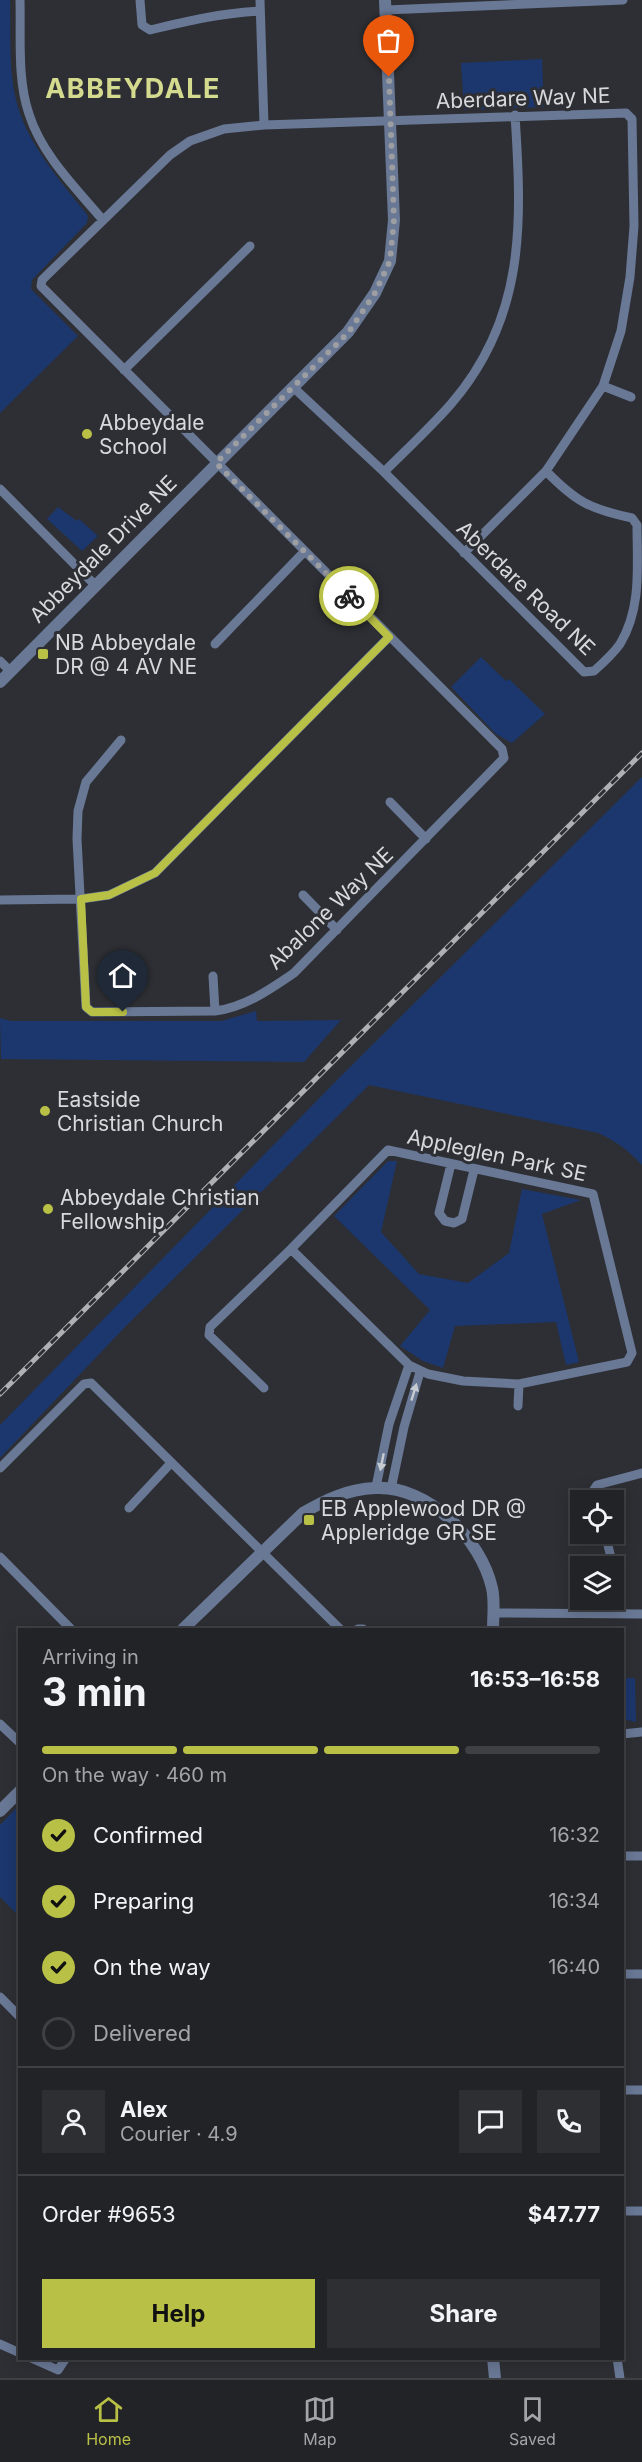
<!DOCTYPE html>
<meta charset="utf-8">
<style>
:root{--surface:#222327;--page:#2e2f33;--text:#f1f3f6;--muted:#a2a4a7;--line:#3f4044;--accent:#b9c046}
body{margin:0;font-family:Inter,sans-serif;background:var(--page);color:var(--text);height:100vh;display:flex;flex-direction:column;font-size:22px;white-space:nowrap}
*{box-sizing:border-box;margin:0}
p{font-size:20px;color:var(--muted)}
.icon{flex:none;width:33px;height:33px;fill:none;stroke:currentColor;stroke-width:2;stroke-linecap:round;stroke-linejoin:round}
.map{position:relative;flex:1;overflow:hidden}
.side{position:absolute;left:18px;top:1628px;width:606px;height:732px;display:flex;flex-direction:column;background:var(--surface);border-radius:0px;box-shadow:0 3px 15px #0003,0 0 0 2px var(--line)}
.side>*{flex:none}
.controls{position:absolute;left:570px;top:1490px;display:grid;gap:12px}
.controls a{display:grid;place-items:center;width:54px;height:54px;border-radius:0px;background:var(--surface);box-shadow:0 3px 15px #0003,0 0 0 2px var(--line);font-size:30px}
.pin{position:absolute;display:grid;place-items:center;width:51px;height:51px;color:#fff;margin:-62px -26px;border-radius:50% 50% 50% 0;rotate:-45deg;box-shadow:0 0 6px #0007}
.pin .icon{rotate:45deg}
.courier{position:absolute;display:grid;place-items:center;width:60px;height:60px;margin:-30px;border:4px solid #b9c046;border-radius:50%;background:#fff;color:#222;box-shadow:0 2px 8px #0007}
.overview em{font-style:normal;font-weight:700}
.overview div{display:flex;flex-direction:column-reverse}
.overview{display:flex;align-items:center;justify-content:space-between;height:102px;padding:0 24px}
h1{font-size:39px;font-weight:700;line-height:45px}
.bar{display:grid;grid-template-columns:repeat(4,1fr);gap:9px 6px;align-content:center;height:72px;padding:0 24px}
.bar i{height:8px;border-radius:4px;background:var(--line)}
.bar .selected{background:var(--accent)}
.bar p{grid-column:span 4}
.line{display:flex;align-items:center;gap:15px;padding:0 24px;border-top:2px solid var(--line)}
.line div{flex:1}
.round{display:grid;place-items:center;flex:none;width:63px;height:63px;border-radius:0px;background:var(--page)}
ol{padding:0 24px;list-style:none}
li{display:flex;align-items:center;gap:18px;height:66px}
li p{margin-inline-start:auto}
li .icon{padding:6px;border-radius:50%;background:var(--accent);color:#111;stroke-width:4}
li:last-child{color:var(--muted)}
li i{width:33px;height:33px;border:3px solid var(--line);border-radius:50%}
.button{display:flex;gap:12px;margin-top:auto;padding:12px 24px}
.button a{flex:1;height:69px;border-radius:0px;background:var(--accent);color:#111;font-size:24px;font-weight:700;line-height:69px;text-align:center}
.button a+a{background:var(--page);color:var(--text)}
.tab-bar{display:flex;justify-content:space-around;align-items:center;height:84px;border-top:2px solid var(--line);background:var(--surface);font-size:16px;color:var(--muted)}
.tab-bar a{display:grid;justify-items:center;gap:3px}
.tab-bar .selected{color:var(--accent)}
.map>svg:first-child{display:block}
</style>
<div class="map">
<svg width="642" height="2378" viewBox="0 0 642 2378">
<rect width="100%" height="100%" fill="#2d2f34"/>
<path fill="#1c376d" d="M0,0H10C11,34 8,73 18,107C30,148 62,182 88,216L87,223L32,280L31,289L78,336L0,413Z
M542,59L544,107L464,110L461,63Z
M58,507L77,521L79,519L98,536L82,551L47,519Z
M481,657L506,681L509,679L545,714L512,743L496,734L451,687Z
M642,777V1165C629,1151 616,1141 598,1133L369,1085L126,1326L0,1458V1425L340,1077Z
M256,1011L257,1021L341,1020L304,1062L1,1059L0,1018L11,1021H221Z
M388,1161H397L381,1232L419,1274L468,1283L509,1253L522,1189L581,1200L542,1214L579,1362L566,1365L556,1322L455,1326L443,1368L423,1361L400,1346L430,1310L334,1216Z
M623,1678H635L636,1722L623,1719Z
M19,1805V1916L0,1897V1825Z"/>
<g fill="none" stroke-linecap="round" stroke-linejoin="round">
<path stroke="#697895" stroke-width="9" d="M20,0C21,37 17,79 29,114C42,155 75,187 102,219
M140,0L142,25L150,30C187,21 222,13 260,11
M260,0L264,125
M386,10L623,0
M124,370L250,246
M603,386L631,397
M294,388L384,472L584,672L594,671C603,663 613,654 620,644C642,608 637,565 637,525L632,518C590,509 576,502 546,471
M384,472C406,450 430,428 451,404C526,317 522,223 515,115
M0,489L95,585
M215,644L304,552
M0,661L9,670
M121,740L86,782L78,811L77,839L86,1007L92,1012L215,1011C245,1007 269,990 294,973L504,758L502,749L41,286L42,280L170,155L190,141L224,129L264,125L626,113L632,119L634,226L630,277L621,331L603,386L546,471L464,553
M390,802L426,839
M303,895L337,930
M0,900L81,899L109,895L155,873L389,637
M213,976L215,1011
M451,1164L439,1213L445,1221L454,1223L462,1219L474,1170
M264,1388L209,1335L210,1327L291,1249L388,1150L593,1194L632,1353L627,1362L519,1384L463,1381L428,1374L409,1365L291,1249
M518,1406L519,1384
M0,1468L84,1384L91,1383L340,1629
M376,1487L389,1424L409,1365
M391,1489L404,1427L420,1372
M596,1500L593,1491L597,1485L642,1473
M129,1508L171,1463
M605,1533L613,1566
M0,1557L71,1629
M614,1568L615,1614
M493,1613L642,1614
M358,1629H363
M0,1724L20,1743
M622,1734L642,1732
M622,1856H642
M622,1974H642
M0,1997L20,2017
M622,2090H642
M622,2211H642
M0,2344L20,2353
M31,2358L58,2370L66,2358
M617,2358L620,2378"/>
<path stroke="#697895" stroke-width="12" d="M0,682L348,332L375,293L390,261L394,220L385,0
M183,1629L303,1513C325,1500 348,1489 375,1488C428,1485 481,1539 492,1588C495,1601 493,1616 493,1629
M0,1811L20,1791
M493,2358L495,2378"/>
<g stroke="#aeb0b4" stroke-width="5">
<path id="rail" d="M0,1394L642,753"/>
</g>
<use href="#rail" stroke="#2d2f34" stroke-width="3" stroke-dasharray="9" stroke-linecap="butt"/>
</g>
<defs><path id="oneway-solid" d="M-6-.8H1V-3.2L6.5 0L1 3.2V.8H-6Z" transform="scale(1.5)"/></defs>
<g fill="#c6cad1">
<use href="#oneway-solid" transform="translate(414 1392) rotate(-73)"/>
<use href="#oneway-solid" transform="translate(382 1462) rotate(101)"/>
</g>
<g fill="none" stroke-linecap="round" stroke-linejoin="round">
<path stroke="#9c9ea1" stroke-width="6" stroke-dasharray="0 10.8" d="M349,596L216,463L348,333L375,293L390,261L394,220L389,77"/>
<path stroke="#b9c046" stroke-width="8" d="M123,1012H92L86,1007L81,899L109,895L155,873L389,637L349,596"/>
</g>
<g fill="#b9c046" stroke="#2d2f34" stroke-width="2">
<circle cx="87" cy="434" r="6"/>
<rect x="37" y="648" width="12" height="12" rx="3"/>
<circle cx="45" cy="1111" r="6"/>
<circle cx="48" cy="1209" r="6"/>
<rect x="303" y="1514" width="12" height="12" rx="3"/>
</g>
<g text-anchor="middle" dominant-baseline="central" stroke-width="6" stroke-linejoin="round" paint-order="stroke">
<g font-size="21" fill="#d7d9dc" stroke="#2d2f34">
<text transform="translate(523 98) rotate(-2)">Aberdare Way NE</text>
<text transform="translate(103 549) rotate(-45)">Abbeydale Drive NE</text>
<text transform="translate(526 588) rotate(44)">Aberdare Road NE</text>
<text transform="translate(330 908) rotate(-44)">Abalone Way NE</text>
<text transform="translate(497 1155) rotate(12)">Appleglen Park SE</text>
</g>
<g font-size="21" fill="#d7d9dc" stroke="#2d2f34" text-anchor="start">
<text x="99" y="422">Abbeydale<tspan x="99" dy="24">School</tspan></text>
<text x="55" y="642">NB Abbeydale<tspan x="55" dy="24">DR @ 4 AV NE</tspan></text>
<text x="57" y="1099">Eastside<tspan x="57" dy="24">Christian Church</tspan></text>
<text x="60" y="1197">Abbeydale Christian<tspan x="60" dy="24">Fellowship</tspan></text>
<text x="321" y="1508">EB Applewood DR @<tspan x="321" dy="24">Appleridge GR SE</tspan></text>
</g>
<g font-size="27" font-weight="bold" letter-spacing="1.5" fill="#d4db8e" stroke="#2d2f34">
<text x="133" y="88">ABBEYDALE</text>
</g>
</g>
</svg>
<div class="controls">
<a><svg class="icon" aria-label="locate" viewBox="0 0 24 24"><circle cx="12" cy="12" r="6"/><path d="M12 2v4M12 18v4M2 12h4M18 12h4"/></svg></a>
<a><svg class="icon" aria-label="layers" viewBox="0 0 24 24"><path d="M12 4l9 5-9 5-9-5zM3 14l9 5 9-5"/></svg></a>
</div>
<div class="pin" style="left:389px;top:77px;background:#ea580c"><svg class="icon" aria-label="bag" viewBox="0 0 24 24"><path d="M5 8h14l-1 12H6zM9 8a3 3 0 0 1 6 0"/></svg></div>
<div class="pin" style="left:123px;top:1012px;background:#1f2937"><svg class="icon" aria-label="home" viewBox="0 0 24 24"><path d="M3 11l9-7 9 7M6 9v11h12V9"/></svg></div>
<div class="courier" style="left:349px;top:596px"><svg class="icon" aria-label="bike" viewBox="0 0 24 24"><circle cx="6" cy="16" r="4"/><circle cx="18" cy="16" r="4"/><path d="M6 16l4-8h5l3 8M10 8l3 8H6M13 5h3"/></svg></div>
<section class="side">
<div class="overview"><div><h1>3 min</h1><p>Arriving in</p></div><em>16:53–16:58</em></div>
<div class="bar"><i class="selected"></i><i class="selected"></i><i class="selected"></i><i></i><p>On the way · 460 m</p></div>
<ol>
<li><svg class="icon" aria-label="check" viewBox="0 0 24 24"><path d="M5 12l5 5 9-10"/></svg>Confirmed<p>16:32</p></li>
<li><svg class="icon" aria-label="check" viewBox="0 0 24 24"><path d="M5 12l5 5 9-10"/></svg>Preparing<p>16:34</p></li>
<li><svg class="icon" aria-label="check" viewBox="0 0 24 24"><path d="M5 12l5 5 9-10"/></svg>On the way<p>16:40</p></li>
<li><i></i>Delivered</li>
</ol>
<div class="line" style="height:108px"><a class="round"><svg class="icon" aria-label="person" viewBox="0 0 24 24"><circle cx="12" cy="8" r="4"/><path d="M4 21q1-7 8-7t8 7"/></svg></a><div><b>Alex</b><p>Courier · 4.9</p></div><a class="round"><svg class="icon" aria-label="chat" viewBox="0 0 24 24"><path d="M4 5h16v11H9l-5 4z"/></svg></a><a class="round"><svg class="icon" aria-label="phone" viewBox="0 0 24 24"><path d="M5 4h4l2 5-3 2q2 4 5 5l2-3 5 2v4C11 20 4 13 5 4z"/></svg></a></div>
<div class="line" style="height:78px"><div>Order #9653</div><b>$47.77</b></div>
<div class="button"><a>Help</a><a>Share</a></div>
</section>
</div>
<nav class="tab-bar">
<a class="selected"><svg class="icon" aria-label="home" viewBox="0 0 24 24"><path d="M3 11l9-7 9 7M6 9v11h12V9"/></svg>Home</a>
<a><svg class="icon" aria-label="map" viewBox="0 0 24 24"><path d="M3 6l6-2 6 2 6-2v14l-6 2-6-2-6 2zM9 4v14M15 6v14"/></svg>Map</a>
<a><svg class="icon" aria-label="saved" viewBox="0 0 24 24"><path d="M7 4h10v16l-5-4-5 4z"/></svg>Saved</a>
</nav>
